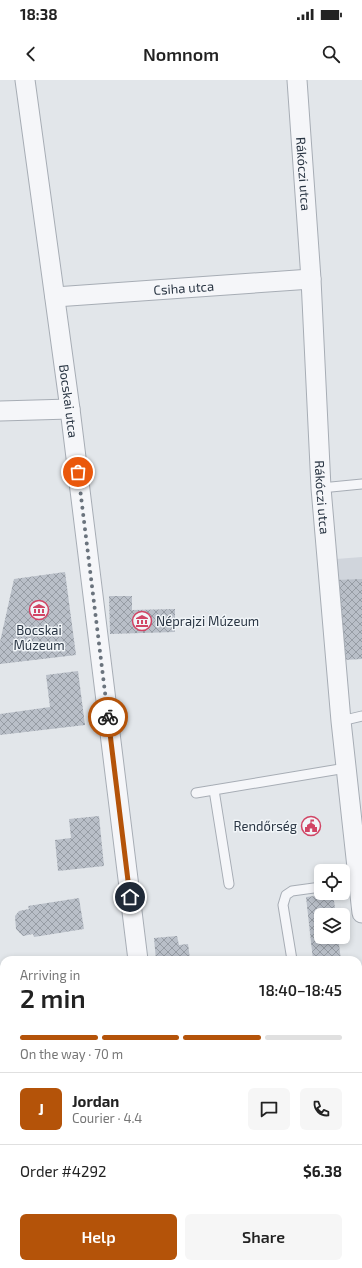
<!DOCTYPE html>
<meta charset="utf-8">
<style>
:root{--surface:#fff;--page:#f6f6f6;--text:#222;--muted:#767676;--line:#e0e0e0;--accent:#b45309}
body{margin:0;font-family:"Exo 2",sans-serif;background:var(--page);color:var(--text);height:100vh;display:flex;flex-direction:column;font-size:15px;white-space:nowrap}
*{box-sizing:border-box;margin:0}
p{font-size:13px;color:var(--muted)}
.icon{flex:none;width:22px;height:22px;fill:none;stroke:currentColor;stroke-width:2;stroke-linecap:round;stroke-linejoin:round}
.map{position:relative;flex:1;overflow:hidden}
.details{position:absolute;left:0px;top:876px;width:362px;height:312px;display:flex;flex-direction:column;background:var(--surface);border-radius:12px 12px 0 0;box-shadow:0 2px 6px #0003}
.details>*{flex:none}
.tools{position:absolute;left:314px;top:784px;display:grid;gap:8px}
.tools a{display:grid;place-items:center;width:36px;height:36px;border-radius:6px;background:var(--surface);box-shadow:0 2px 6px #0003;font-size:20px}
.pin{position:absolute;display:grid;place-items:center;width:34px;height:34px;color:#fff;margin:-17px;border:2px solid #fff;border-radius:50%;box-shadow:0 1px 4px #0007}
.courier{position:absolute;display:grid;place-items:center;width:40px;height:40px;margin:-20px;border:3px solid #b45309;border-radius:50%;background:#fff;color:#222;box-shadow:0 1px 5px #0007}
.head em{font-style:normal;font-weight:600}
.head div{display:flex;flex-direction:column-reverse}
.head{display:flex;align-items:center;justify-content:space-between;height:68px;padding:0 20px}
h1{font-size:26px;font-weight:600;line-height:30px}
.bar{display:grid;grid-template-columns:repeat(4,1fr);gap:6px 4px;align-content:center;height:48px;padding:0 20px}
.bar i{height:5px;border-radius:3px;background:var(--line)}
.bar .selected{background:var(--accent)}
.bar p{grid-column:span 4}
.line{display:flex;align-items:center;gap:10px;padding:0 20px;border-top:1px solid var(--line)}
.line div{flex:1}
.round{display:grid;place-items:center;flex:none;width:42px;height:42px;border-radius:6px;background:var(--page)}
.primary-button{display:flex;gap:8px;margin-top:auto;padding:8px 20px}
.primary-button a{flex:1;height:46px;border-radius:6px;background:var(--accent);color:#fff;font-size:16px;font-weight:600;line-height:46px;text-align:center}
.primary-button a+a{background:var(--page);color:var(--text)}
.status{display:flex;justify-content:space-between;align-items:center;height:28px;padding:0 20px;background:var(--surface);direction:ltr}
.status svg{height:11px;fill:currentColor}
header{display:flex;justify-content:space-between;align-items:center;height:52px;padding:0 20px;background:var(--surface);font-size:18px;font-weight:600}
.map>svg:first-child{display:block}
</style>
<div class="status"><b>18:38</b><svg viewBox="0 0 49 12"><path d="M0 12V9h3v3zM5 12V6h3v6zM10 12V3h3v9zM15 12V0h3v12zM26 1h20v11H26zM47 4h2v5h-2z"/></svg></div>
<header><svg class="icon" aria-label="back" viewBox="0 0 24 24"><path d="M15 5l-7 7 7 7"/></svg>Nomnom<svg class="icon" aria-label="search" viewBox="0 0 24 24"><circle cx="10" cy="10" r="6"/><path d="M15 15l6 6"/></svg></header>
<div class="map">
<svg width="362" height="1188" viewBox="0 0 362 1188">
<defs>
<pattern id="building-cross-hatch" width="8" height="8" patternUnits="userSpaceOnUse"><rect width="8" height="8" fill="#b9bfc8"/><path d="M0 0l8 8M0 8l8-8" fill="none" stroke="#969ca4"/></pattern>
</defs>
<rect width="100%" height="100%" fill="#e2e6ea"/>
<path fill="#d0d5dc" d="M362,477V579L340,580L336,479Z"/>
<path fill="url(#building-cross-hatch)" d="M65,492L76,575L0,584V562L14,499Z
M362,499V579L340,580L336,500Z
M109,516H132V530L175,529V552L110,554Z
M78,591L85,645L0,655V634L50,627L46,595Z
M99,736L104,786L58,791L55,760L71,758L69,739Z
M333,814L336,835H321V857H338L341,880H313L306,817Z
M79,818L84,849L34,857L33,854L23,856L16,849L15,836L19,831L29,829L28,826Z
M177,856L179,865L188,864L190,879L156,880L154,858Z
M358,946L362,971V998L358,999Z
M0,961H4V999H0Z
M102,1184H200V1188H99Z"/>
<g fill="none" stroke-linecap="round" stroke-linejoin="round">
<g stroke="#a7adb5" stroke-width="11">
<path id="service" d="M321,408L362,404
M341,641L362,636
M214,710L229,804
M196,713L346,688
M343,804L359,802
M292,880L283,825L286,815L292,811L321,807
M0,950H4"/>
</g>
<g stroke="#a7adb5" stroke-width="21">
<g id="minor">
<path id="s1" d="M25,0L70,329L138,880"/>
<path id="s2" d="M297,0L311,199L321,408L341,641L362,833"/>
<path id="s3" d="M55,217L311,199"/>
<path d="M0,331L70,329"/>
<path d="M0,1009H4"/>
<path d="M49,1184L50,1188"/>
</g>
</g>
<g stroke="#a7adb5" stroke-width="24">
<path id="tertiary" d="M0,1103H4
M358,1112H362"/>
</g>
<path stroke="#c0c4ca" stroke-width="2.5" stroke-dasharray="3 3" stroke-linecap="butt" d="M0,1080H4
M0,1127H4
M358,1135H362
M0,1136H4
M75,1184V1188"/>
<use href="#service" stroke="#f5f6f9" stroke-width="9"/>
<use href="#minor" stroke="#f5f6f9" stroke-width="19"/>
<use href="#tertiary" stroke="#f5f6f9" stroke-width="22"/>
</g>
<g fill="none" stroke-linecap="round" stroke-linejoin="round">
<path stroke="#6a737d" stroke-width="4" stroke-dasharray="0 7.2" d="M78,392L108,637"/>
<path stroke="#b45309" stroke-width="5" d="M108,637L130,817"/>
</g>
<defs>
<g id="museum-ring" transform="scale(1)"><circle r="9.5" fill="#f1f5f8" stroke="#d14565" stroke-width="1.5"/><path d="M0-6L6-3V-2H-6V-3ZM-5-1h2V3h-2ZM-1-1h2V3h-2ZM3-1h2V3H3ZM-6 4H6V6H-6Z" fill="#d14565"/></g>
<g id="civic-ring" transform="scale(1)"><circle r="9.5" fill="#f1f5f8" stroke="#d14565" stroke-width="1.5"/><path d="M-.6-6.5H3V-4.5H.6V-3L4-1V1h2V6H-6V1h2V-1L-.6-3ZM-1.2 2.5V6h2.4V2.5Z" fill="#d14565"/></g>
</defs>
<g fill-rule="evenodd">
<use href="#museum-ring" x="39" y="530"/>
<use href="#museum-ring" x="142" y="541"/>
<use href="#civic-ring" x="311" y="746"/>
</g>
<g text-anchor="middle" dominant-baseline="central" stroke-width="3" stroke-linejoin="round" paint-order="stroke">
<g font-size="13" fill="#293543" stroke="#f1f5f8">
<text stroke="none"><textPath href="#s2" startOffset="94">Rákóczi utca</textPath></text>
<text stroke="none"><textPath href="#s3" startOffset="129">Csiha utca</textPath></text>
<text stroke="none"><textPath href="#s1" startOffset="324">Bocskai utca</textPath></text>
<text stroke="none"><textPath href="#s2" startOffset="418">Rákóczi utca</textPath></text>
</g>
<g font-size="13" fill="#293543" stroke="#f1f5f8" text-anchor="start">
<text x="156" y="541">Néprajzi Múzeum</text>
<text x="39" y="550" text-anchor="middle">Bocskai<tspan x="39" dy="15">Múzeum</tspan></text>
<text x="297" y="746" text-anchor="end">Rendőrség</text>
</g>
</g>
</svg>
<div class="tools">
<a><svg class="icon" aria-label="locate" viewBox="0 0 24 24"><circle cx="12" cy="12" r="6"/><path d="M12 2v4M12 18v4M2 12h4M18 12h4"/></svg></a>
<a><svg class="icon" aria-label="layers" viewBox="0 0 24 24"><path d="M12 4l9 5-9 5-9-5zM3 14l9 5 9-5"/></svg></a>
</div>
<div class="pin" style="left:78px;top:392px;background:#ea580c"><svg class="icon" aria-label="bag" viewBox="0 0 24 24"><path d="M5 8h14l-1 12H6zM9 8a3 3 0 0 1 6 0"/></svg></div>
<div class="pin" style="left:130px;top:817px;background:#1f2937"><svg class="icon" aria-label="home" viewBox="0 0 24 24"><path d="M3 11l9-7 9 7M6 9v11h12V9"/></svg></div>
<div class="courier" style="left:108px;top:637px"><svg class="icon" aria-label="bike" viewBox="0 0 24 24"><circle cx="6" cy="16" r="4"/><circle cx="18" cy="16" r="4"/><path d="M6 16l4-8h5l3 8M10 8l3 8H6M13 5h3"/></svg></div>
<section class="details">
<div class="head"><div><h1>2 min</h1><p>Arriving in</p></div><em>18:40–18:45</em></div>
<div class="bar"><i class="selected"></i><i class="selected"></i><i class="selected"></i><i></i><p>On the way · 70 m</p></div>
<div class="line" style="height:72px"><b class="round" style="background:var(--accent);color:#fff">J</b><div><b>Jordan</b><p>Courier · 4.4</p></div><a class="round"><svg class="icon" aria-label="chat" viewBox="0 0 24 24"><path d="M4 5h16v11H9l-5 4z"/></svg></a><a class="round"><svg class="icon" aria-label="phone" viewBox="0 0 24 24"><path d="M5 4h4l2 5-3 2q2 4 5 5l2-3 5 2v4C11 20 4 13 5 4z"/></svg></a></div>
<div class="line" style="height:52px"><div>Order #4292</div><b>$6.38</b></div>
<div class="primary-button"><a>Help</a><a>Share</a></div>
</section>
</div>
